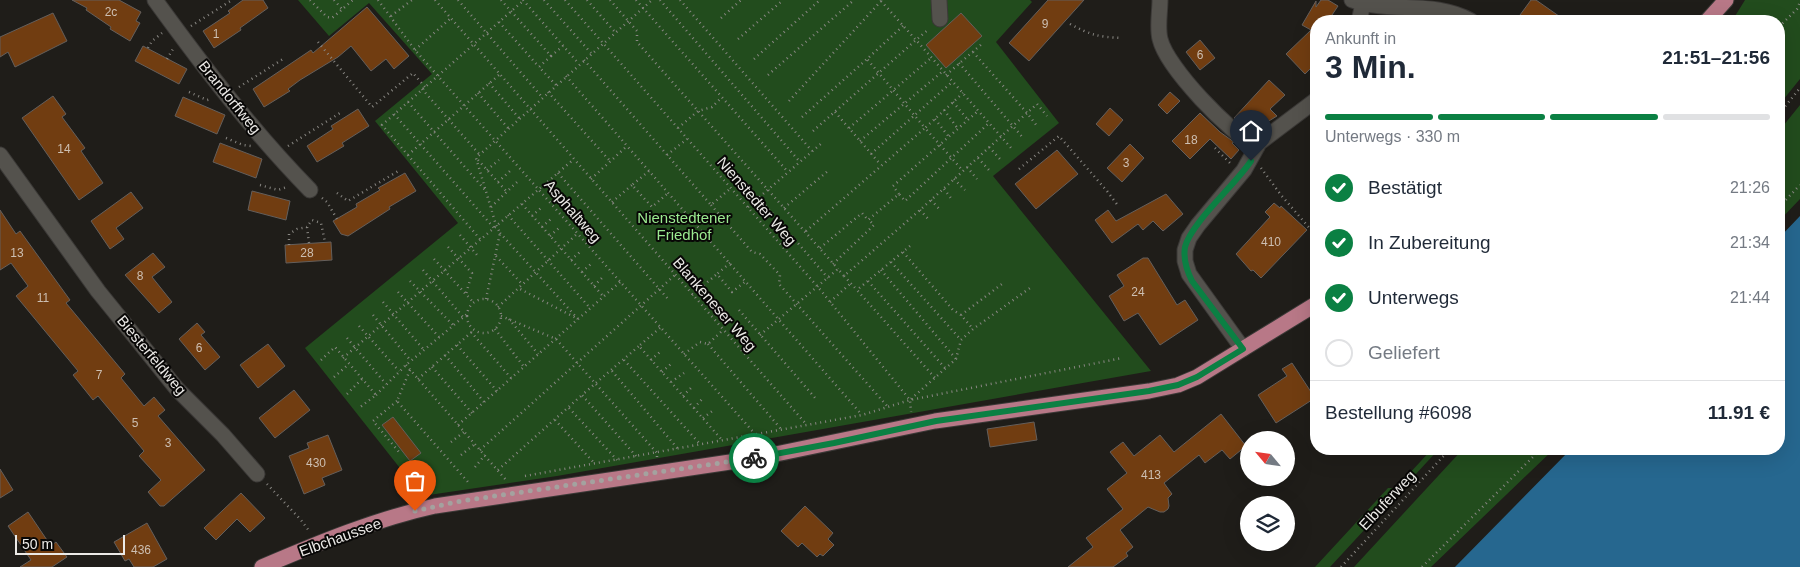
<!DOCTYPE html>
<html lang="de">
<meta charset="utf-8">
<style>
:root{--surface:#fff;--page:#f2f2f3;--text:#1f2937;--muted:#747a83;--line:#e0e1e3;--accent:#0b8043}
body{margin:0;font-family:Helvetica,sans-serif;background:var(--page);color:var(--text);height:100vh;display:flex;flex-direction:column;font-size:19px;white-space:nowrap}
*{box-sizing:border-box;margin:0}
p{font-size:16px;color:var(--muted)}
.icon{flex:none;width:28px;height:28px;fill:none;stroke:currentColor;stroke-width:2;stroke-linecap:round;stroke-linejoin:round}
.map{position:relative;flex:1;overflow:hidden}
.details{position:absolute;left:1310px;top:15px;width:475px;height:440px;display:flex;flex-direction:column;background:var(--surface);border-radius:20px;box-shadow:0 5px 20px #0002}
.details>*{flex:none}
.needle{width:32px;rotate:299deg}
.fabs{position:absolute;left:1240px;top:431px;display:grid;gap:10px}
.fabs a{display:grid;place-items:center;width:55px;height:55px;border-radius:50%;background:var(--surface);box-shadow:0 5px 20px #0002;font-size:25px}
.scale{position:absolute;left:15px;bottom:12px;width:110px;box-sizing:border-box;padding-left:5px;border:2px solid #eceae7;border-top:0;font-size:14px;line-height:18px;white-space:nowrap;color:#eceae7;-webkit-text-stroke:4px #080706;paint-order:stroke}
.pin{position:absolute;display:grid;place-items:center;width:42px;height:42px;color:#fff;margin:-51px -21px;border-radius:50% 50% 50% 0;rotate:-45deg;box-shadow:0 0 5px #0007}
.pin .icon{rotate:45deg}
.courier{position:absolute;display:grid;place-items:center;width:50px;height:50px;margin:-25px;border:4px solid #0b8043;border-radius:50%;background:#fff;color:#222;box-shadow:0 1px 6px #0007}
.overview em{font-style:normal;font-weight:700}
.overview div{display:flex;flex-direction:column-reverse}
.overview{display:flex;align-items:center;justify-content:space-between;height:85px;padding:0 15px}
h1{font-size:32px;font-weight:700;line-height:38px}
.bar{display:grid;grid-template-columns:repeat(4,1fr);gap:8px 5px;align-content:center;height:60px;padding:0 15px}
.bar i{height:6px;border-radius:4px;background:var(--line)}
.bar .selected{background:var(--accent)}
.bar p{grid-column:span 4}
.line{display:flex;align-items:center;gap:12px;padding:0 15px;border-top:1px solid var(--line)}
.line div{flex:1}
ol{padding:0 15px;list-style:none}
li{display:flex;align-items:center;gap:15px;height:55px}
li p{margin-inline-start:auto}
li .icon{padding:5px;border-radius:50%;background:var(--accent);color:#fff;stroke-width:4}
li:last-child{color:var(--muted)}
li i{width:28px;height:28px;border:2px solid var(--line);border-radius:50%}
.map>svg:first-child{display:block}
</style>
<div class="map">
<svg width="1800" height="567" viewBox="0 0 1800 567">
<rect width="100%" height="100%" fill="#1f1d19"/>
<path fill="#224c1d" d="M298,0H1030L1032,2L996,42L1059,123L993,176L1151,371L557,476L422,496L305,348L458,223L375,121L432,74L369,3L329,36Z
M1745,0H1800V79L1779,105V21H1732Z
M1800,105V199L1779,221V131Z
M1432,449H1439L1330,567H1315L1388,488H1396Z
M1463,449H1554L1431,567H1354Z"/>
<path fill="#26678f" d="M1800,216V567H1455L1571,449H1779V238Z"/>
<path fill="#713d11" stroke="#645f5c" d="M72,0H119L141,12L136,21L140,23L130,41L110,29L111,27L86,10L87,8Z
M243,0H263L268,8L240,28L241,30L214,48L203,31L230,13L228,11Z
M1048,0H1084L1029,61L1009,43Z
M1321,0H1328L1338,6L1328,21H1316V63L1305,74L1286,54L1311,30L1302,25L1316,1V7Z
M1531,0H1536L1566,21H1529L1520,15Z
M367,7L409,56L394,69L386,59L371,71L351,46L338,57L300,80L288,89L290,91L264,107L253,89L311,50L313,53Z
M53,13L67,41L15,67L8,52L0,57V37Z
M961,13L982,36L946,68L926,45Z
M1200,40L1215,58L1200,70L1186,52Z
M143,46L187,69L179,84L135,61Z
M1269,80L1285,95L1270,109L1277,116L1251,132L1234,118Z
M1170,92L1180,101L1167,114L1158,105Z
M53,96L66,114L62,117L85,148L81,151L103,183L79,200L22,118Z
M183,97L225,115L217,134L175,116Z
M1110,108L1123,120L1109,136L1096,124Z
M358,109L369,126L342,143L344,146L317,162L307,146L333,129L331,126Z
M1200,113L1220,132L1234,142L1232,143L1239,150L1231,159L1210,139L1190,159L1172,141Z
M220,143L262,159L256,178L213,162Z
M1130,144L1144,158L1122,182L1107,168Z
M1057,150L1078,174L1036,209L1015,184Z
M405,173L416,191L389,207L390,209L348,236L341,234L333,221L357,207L356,204L380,190L378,188Z
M252,191L290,201L286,220L248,210Z
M131,192L143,208L116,228L124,239L110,249L91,221Z
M1166,194L1183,214L1163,231L1153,221L1143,230L1138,224L1112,243L1095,220L1108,210L1116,221Z
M1274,203L1280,208L1281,206L1307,230L1261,278L1253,270L1251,271L1236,254L1270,217L1265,212Z
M0,210L16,234L20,231L70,300L66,303L125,374L121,378L144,406L154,397L165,410L158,416L205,470L164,506H160L148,492L161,480L139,456L144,451L98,396L93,400L73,375L78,371L16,296L28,286L11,263L0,270Z
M331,242L332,260L286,263L285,245Z
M153,253L165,267L152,277L172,302L159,313L125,275Z
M1143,258H1148L1177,305L1185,300L1198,320L1160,345L1138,313L1124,321L1109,296L1124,286L1117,275Z
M197,323L205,332L201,335L220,357L205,370L179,339Z
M268,344L285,366L258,388L240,365Z
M1292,363L1315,398L1276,423L1258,395L1287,376L1282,369Z
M294,390L310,410L275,438L259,418Z
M1221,414L1246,446L1230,459L1222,450L1205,463L1199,455L1164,483L1172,494L1168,498L1169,506L1168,509L1164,512H1160L1148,507L1120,530L1133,547L1126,553L1128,556L1113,567H1068L1093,547L1086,538L1123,509L1107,489L1127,473L1110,452L1123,442L1134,456L1160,435L1174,452Z
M393,417L421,453L410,461L382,425Z
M1034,422L1037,440L990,447L987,429Z
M328,435L342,470L322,478L325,485L304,494L289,456L309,448L307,443Z
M0,469L13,490L0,498Z
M241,493L265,518L250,532L237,519L216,540L204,528Z
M805,506L833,533L828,539L834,545L823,556L820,554L817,557L802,543L798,547L781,531Z
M28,512L51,546L56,542L67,557L52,567H20L31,560L8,526Z
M147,523L167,559L153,567H134L129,559L125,561L114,542Z"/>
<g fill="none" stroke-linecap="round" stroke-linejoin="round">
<g stroke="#3b3937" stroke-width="17">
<path id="minor" d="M155,0C203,66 253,132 310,190
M939,0L940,19
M1160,0C1160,12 1157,27 1160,39C1167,68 1230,133 1257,147
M1352,0C1393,14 1433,0 1471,21
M1359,21L1363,4
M0,155L98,291L132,333L177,389L223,435L257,474
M1243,349L1189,274L1185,261V250L1189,238L1198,225L1244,170L1259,143L1316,100"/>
</g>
<g stroke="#3b3937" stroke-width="17">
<path id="major" d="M1707,21L1726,0
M262,567C318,543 376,519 435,506L757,458L935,421L1149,391L1178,385L1197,377L1316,304"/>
</g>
<path stroke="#898783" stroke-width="2.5" stroke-dasharray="1 4" stroke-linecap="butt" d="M310,0L327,17L332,18L353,0
M334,0L342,9
M378,0L415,50L438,76L755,434
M435,0L806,424
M458,0L542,97
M501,0L551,56L539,67L556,85
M523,0L579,64
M544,0L591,53
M565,0L818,287L910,400L911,412
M587,0L615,32
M610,0L637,31V42L838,269
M636,0L788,172
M660,0L800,162
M680,0L812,151
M881,1L916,40L929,29
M391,16L412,0
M721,18L741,0
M499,22L539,67
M1070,24C1091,35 1098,37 1122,38
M191,26L232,0
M903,26L867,59L925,128L963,93
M1779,27L1797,9L1800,2
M738,39L783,0
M318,42L372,107L413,73L425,87
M148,48L152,41L162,33
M415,50L451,18
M973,52L1027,113L1037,126
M551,56L563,46
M167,59L173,49
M754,59L820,0
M584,60L711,205L731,188
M959,63L1024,139
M768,75L854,0
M946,75L983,43
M566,76L862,415
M489,83L519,118
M239,87L283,59
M422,89L479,154
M189,92L207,100L211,99
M548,92L610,161
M478,93L508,128
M789,101L882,0
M408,102L485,190
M953,102L968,120
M944,110L958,129
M835,112L881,165
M394,114L494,228
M1779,114L1800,88
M802,117L867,59
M935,119L949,137
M678,128L698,111L712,107L722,97
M849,128L931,58
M813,131L916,40L1012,149
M226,138L243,145L251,146
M860,141L943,71
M288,146L340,113
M989,147L1000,159
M1215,148L1230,163
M871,154L952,82
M408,155L500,74
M667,155L687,139
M978,158L989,170
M478,160L507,192
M967,167L977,179
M1261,168L1281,195L1312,231L1316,234
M1019,169L1059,136L1107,191L1119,207
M487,170L499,160
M649,171L632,185L652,207L668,193
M558,173L668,299
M591,179L627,146
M954,179L965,190
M498,182L510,171
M260,185L278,190L287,187
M944,189L953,201
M337,193L348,201L400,170
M899,194L893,186L978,111
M322,198L327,202L337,219
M759,198L828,278
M931,200L941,211
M612,202L632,185
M522,204L603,296
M711,205L752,252L760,254L780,275L779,284L888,407
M491,207L517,182
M748,207L823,142
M1779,207L1800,185
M784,208L829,170
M920,210L930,221
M508,215L590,308
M532,216L542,207
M542,227L552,218
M806,231L925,128L963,171
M500,233L578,319L518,288
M460,235L477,255
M550,236L559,228
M480,239L382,125L524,0
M309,243L307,227L312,220L321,223L325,242
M289,245V234L297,229L307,227
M910,246L857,290L935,378
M448,247L472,273L466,294
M820,248L862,213L868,220L899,194L905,201L989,123
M903,252L953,310L961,315L973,329
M496,256L522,284
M434,259L473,302
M571,260L581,251
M891,262L961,340
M730,263L717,274L732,292L746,281
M833,264L874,225L869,220
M423,270L463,317
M881,270L956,359
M582,272L592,263
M844,276L857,290
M410,281L453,325
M868,281L945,368
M594,286L603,277
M398,292L439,337
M692,295L717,274
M486,299L500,233L496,225L476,158L652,0
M467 316a17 17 0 1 1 34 0a17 17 0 1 1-34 0Z
M383,302L424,350
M830,302L851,283
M498,307L578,233
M739,310L816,399
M373,315L411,361
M961,315L1002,284
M501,316L556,339L657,453V459
M509,319L538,354
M359,326L399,371
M660,328L639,346L722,440
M495,329L524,367
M471,332L511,378
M760,335L838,269L844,276L920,210L1037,104L1047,116
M347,338L386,384
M708,344L781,429
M457,345L497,391
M684,354L700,342L708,344L723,330
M445,355L484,402
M343,358L574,159
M321,360L335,347L376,395L359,408
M624,360L700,444
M651,360L661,351
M406,365L506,480L508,479
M432,367L472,413
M410,370L397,401L468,482
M612,371L678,449
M662,372L672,363
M334,377L349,364
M418,379L474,330
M671,382L684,373
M347,394L362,379
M376,395L406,365L467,314
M683,396L693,386
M911,399L956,359L961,340L973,329L1030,288
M397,401L373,421L399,452
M569,408L617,460
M694,408L703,398
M703,418L715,409
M555,420L595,464
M458,425L620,282
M451,442L464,432
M480,450L675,275
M461,455L475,444
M636,456L582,395L639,346
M475,467L485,455
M498,470L582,395
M525,476L862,415L910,400L1122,358
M267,484L301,520L310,532
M1341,567L1450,449
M1422,567L1541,449"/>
<use href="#minor" stroke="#54524d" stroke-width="15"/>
<use href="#major" stroke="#b87887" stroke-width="15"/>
</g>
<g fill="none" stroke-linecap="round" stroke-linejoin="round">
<path stroke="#a4a29f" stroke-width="5" stroke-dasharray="0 9" d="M415,511L461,501L754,458"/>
<path stroke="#0b8043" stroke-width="6" d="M754,458L834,443L936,421L1149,391L1178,385L1197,377L1243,349L1192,281C1187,271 1183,259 1185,247C1191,223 1235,185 1251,161"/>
</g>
<g text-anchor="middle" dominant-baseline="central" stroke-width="4" stroke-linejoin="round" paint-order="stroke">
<g font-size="12" fill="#cdbfb2">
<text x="111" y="12">2c</text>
<text x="1045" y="24">9</text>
<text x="216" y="34">1</text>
<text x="1200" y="55">6</text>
<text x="1191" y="140">18</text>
<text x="64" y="149">14</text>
<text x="1126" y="163">3</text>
<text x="1271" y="242">410</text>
<text x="17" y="253">13</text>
<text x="307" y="253">28</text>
<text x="140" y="276">8</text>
<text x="1138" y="292">24</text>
<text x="43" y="298">11</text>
<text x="199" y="348">6</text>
<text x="99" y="375">7</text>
<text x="135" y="423">5</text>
<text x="168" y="443">3</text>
<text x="316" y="463">430</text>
<text x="1151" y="475">413</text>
<text x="141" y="550">436</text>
</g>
<g font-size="15" fill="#eceae7" stroke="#080706">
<text transform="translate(230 97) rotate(51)">Brandorffweg</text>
<text transform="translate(757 201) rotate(49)">Nienstedter Weg</text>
<text transform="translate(573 211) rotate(49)">Asphaltweg</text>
<text transform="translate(715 304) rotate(49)">Blankeneser Weg</text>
<text transform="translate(152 355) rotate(50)">Biesterfeldweg</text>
<text transform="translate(1387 500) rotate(-47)">Elbuferweg</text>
<text transform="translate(340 537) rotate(-20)">Elbchaussee</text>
</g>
<g font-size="15" fill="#9bea90" stroke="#080706">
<text x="684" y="217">Nienstedtener<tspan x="684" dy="17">Friedhof</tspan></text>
</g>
</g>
</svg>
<div class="fabs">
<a><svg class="needle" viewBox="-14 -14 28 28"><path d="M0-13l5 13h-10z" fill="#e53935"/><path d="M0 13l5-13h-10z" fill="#747a83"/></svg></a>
<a><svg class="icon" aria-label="layers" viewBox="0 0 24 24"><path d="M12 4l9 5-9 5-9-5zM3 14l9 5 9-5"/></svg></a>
</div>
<div class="scale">50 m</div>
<div class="pin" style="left:415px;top:511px;background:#ea580c"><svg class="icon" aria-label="bag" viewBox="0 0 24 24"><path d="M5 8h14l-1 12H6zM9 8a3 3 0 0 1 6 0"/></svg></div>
<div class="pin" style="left:1251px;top:161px;background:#1f2937"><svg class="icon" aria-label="home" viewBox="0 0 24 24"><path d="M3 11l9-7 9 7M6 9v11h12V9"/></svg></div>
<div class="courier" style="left:754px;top:458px"><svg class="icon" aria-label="bike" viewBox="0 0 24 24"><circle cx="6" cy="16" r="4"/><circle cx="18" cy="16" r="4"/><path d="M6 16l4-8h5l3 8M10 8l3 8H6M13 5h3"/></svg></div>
<section class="details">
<div class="overview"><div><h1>3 Min.</h1><p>Ankunft in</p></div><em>21:51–21:56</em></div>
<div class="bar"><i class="selected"></i><i class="selected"></i><i class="selected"></i><i></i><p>Unterwegs · 330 m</p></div>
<ol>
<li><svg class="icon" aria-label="check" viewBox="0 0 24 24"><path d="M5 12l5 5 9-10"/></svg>Bestätigt<p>21:26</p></li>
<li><svg class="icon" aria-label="check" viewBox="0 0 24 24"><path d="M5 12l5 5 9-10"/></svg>In Zubereitung<p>21:34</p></li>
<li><svg class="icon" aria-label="check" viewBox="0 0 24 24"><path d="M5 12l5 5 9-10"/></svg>Unterwegs<p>21:44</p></li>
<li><i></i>Geliefert</li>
</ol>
<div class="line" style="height:65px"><div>Bestellung #6098</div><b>11.91 €</b></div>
</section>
</div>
